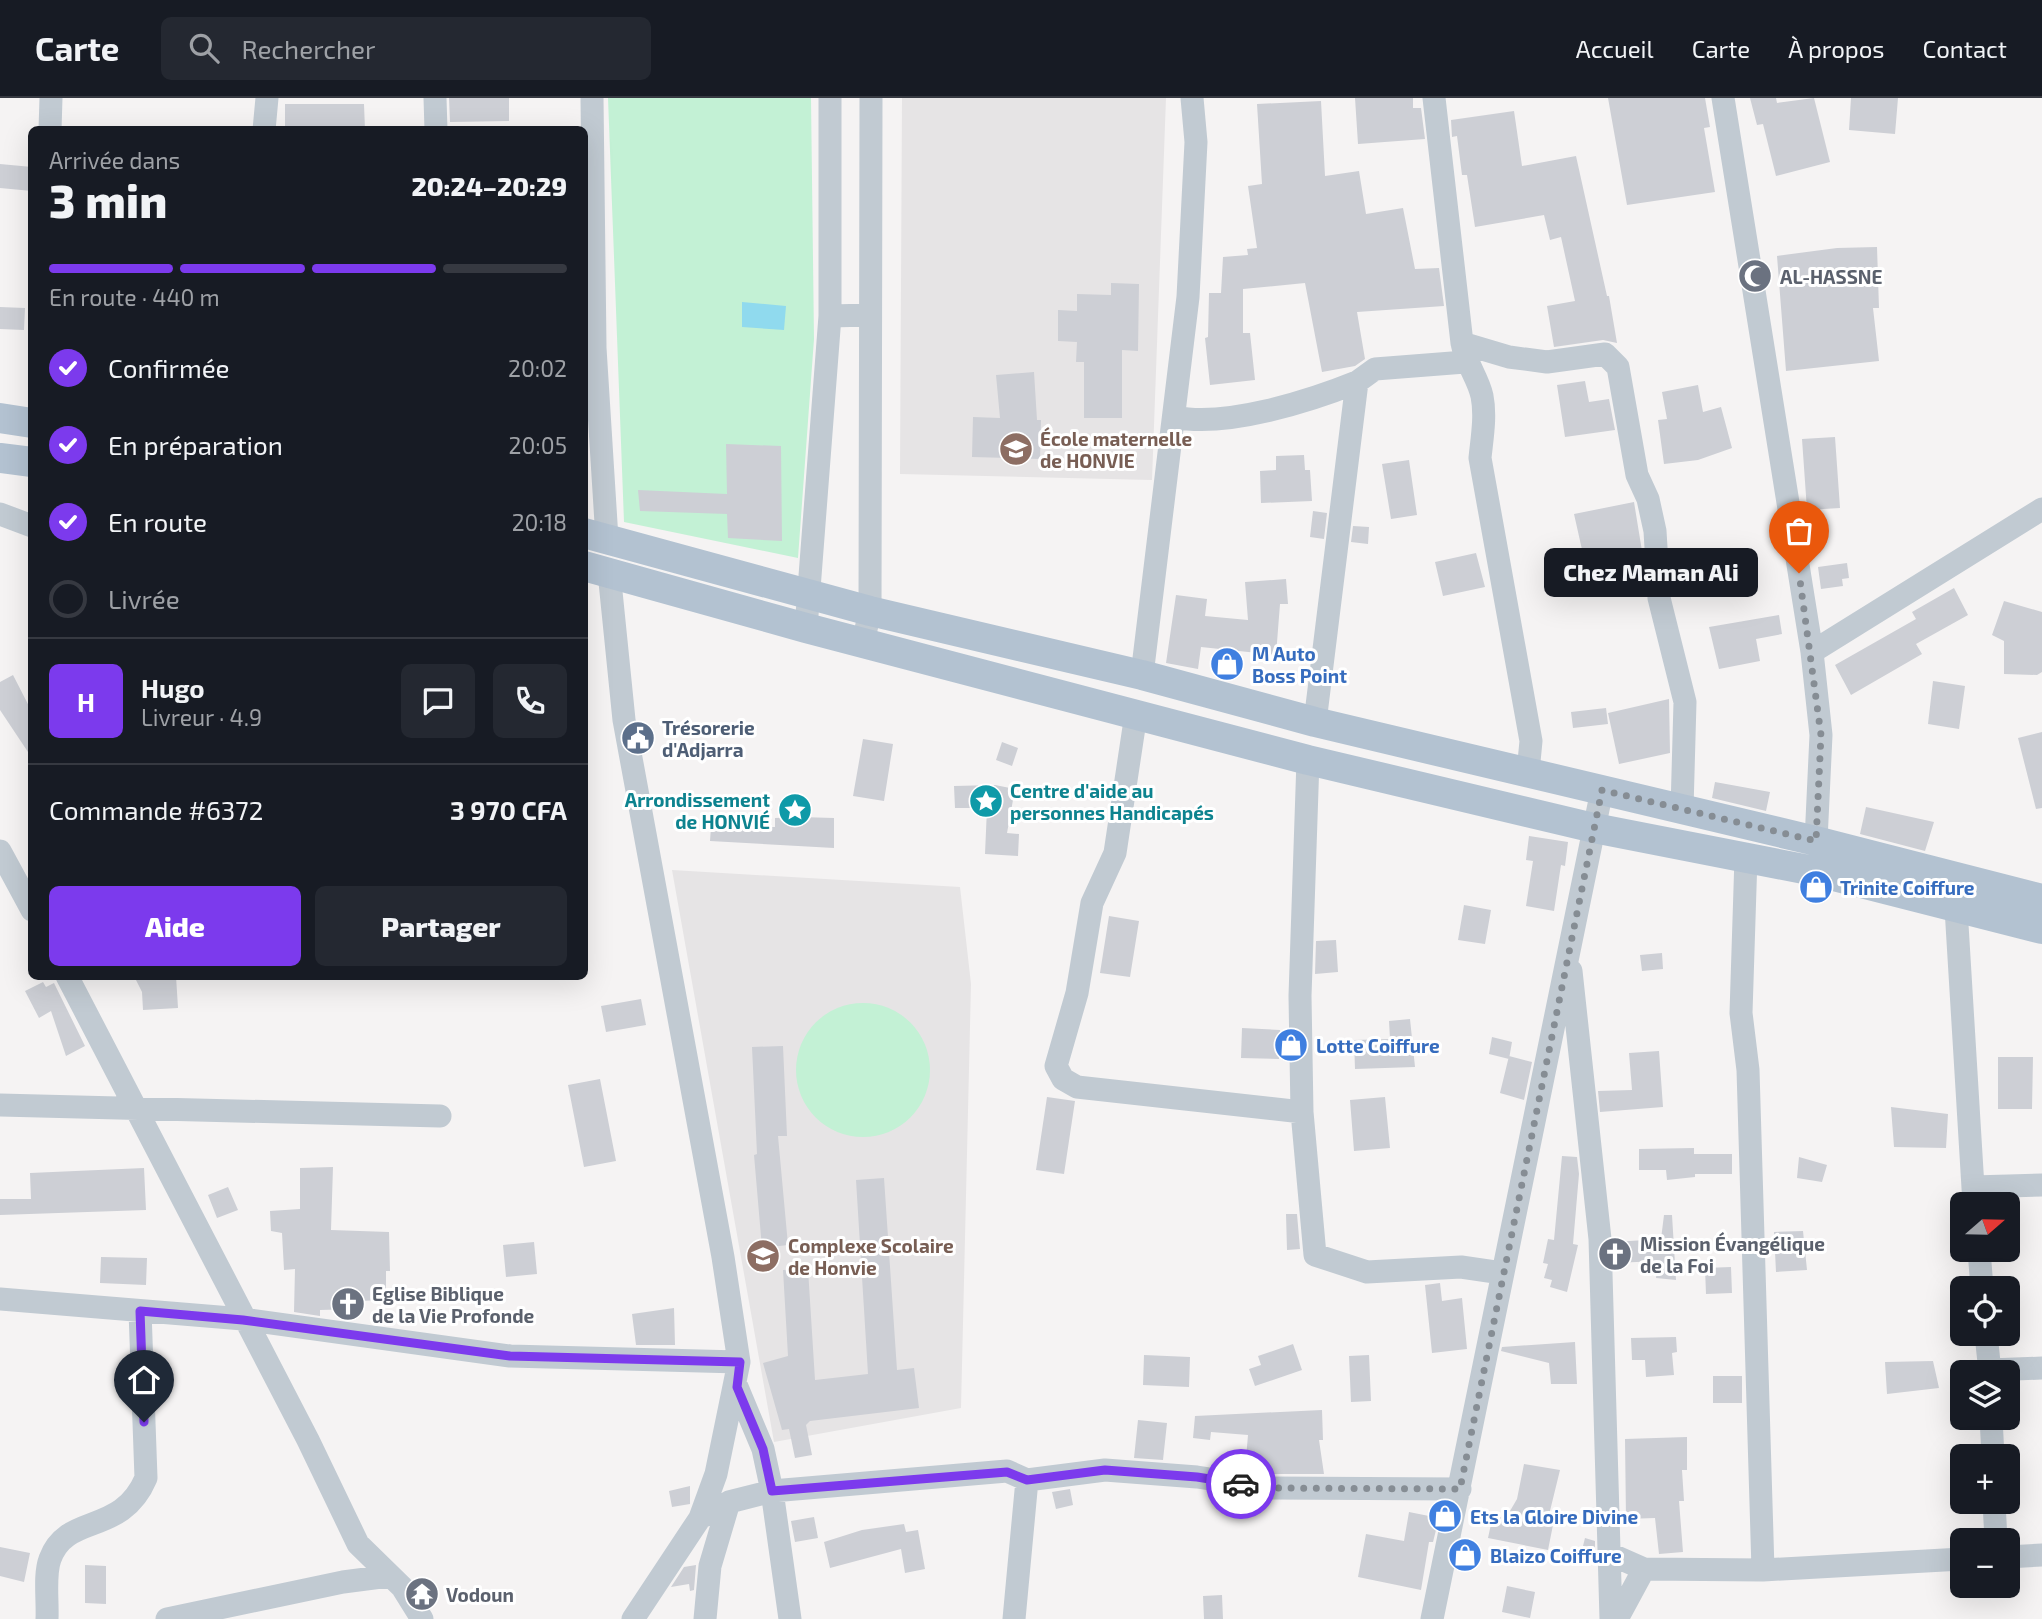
<!DOCTYPE html>
<html lang="fr">
<meta charset="utf-8">
<style>
:root{--surface:#171b24;--page:#242831;--text:#f1f3f6;--muted:#9ea1a6;--line:#363941;--accent:#7c3aed}
body{margin:0;font-family:"Exo 2",sans-serif;background:var(--page);color:var(--text);height:100vh;display:flex;flex-direction:column;font-size:26px;white-space:nowrap}
*{box-sizing:border-box;margin:0}
p{font-size:23px;color:var(--muted)}
.icon{flex:none;width:38px;height:38px;fill:none;stroke:currentColor;stroke-width:2;stroke-linecap:round;stroke-linejoin:round}
.map{position:relative;flex:1;overflow:hidden}
.side{position:absolute;left:28px;top:28px;width:560px;height:854px;display:flex;flex-direction:column;background:var(--surface);border-radius:10px;box-shadow:0 7px 28px #0002}
.side>*{flex:none}
.needle{width:46px;rotate:70deg}
.fabs{position:absolute;left:1950px;top:1094px;display:grid;gap:14px}
.fabs a{display:grid;place-items:center;width:70px;height:70px;border-radius:10px;background:var(--surface);box-shadow:0 7px 28px #0002;font-size:35px}
.pin{position:absolute;display:grid;place-items:center;width:60px;height:60px;color:#fff;margin:-72px -30px;border-radius:50% 50% 50% 0;rotate:-45deg;box-shadow:0 0 7px #0007}
.pin .icon{rotate:45deg}
.courier{position:absolute;display:grid;place-items:center;width:70px;height:70px;margin:-35px;border:5px solid #7c3aed;border-radius:50%;background:#fff;color:#222;box-shadow:0 2px 9px #0007}
.bubble{position:absolute;height:49px;border-radius:10px;background:var(--surface);box-shadow:0 7px 28px #0002;font-size:23px;font-weight:800;line-height:49px;text-align:center}
.overview em{font-style:normal;font-weight:800}
.overview div{display:flex;flex-direction:column-reverse}
.overview{display:flex;align-items:center;justify-content:space-between;height:119px;padding:0 21px}
h1{font-size:46px;font-weight:800;line-height:52px}
.bar{display:grid;grid-template-columns:repeat(4,1fr);gap:10px 7px;align-content:center;height:84px;padding:0 21px}
.bar i{height:9px;border-radius:5px;background:var(--line)}
.bar .active{background:var(--accent)}
.bar p{grid-column:span 4}
.line{display:flex;align-items:center;gap:18px;padding:0 21px;border-top:2px solid var(--line)}
.line div{flex:1}
.round{display:grid;place-items:center;flex:none;width:74px;height:74px;border-radius:10px;background:var(--page)}
ol{padding:0 21px;list-style:none}
li{display:flex;align-items:center;gap:21px;height:77px}
li p{margin-inline-start:auto}
li .icon{padding:7px;border-radius:50%;background:var(--accent);color:#fff;stroke-width:4}
li:last-child{color:var(--muted)}
li i{width:38px;height:38px;border:4px solid var(--line);border-radius:50%}
.cta{display:flex;gap:14px;margin-top:auto;padding:14px 21px}
.cta a{flex:1;height:80px;border-radius:10px;background:var(--accent);color:#fff;font-size:28px;font-weight:800;line-height:80px;text-align:center}
.cta a+a{background:var(--page);color:var(--text)}
header{display:flex;align-items:center;gap:42px;box-sizing:border-box;height:98px;padding:0 35px;background:var(--surface);border-bottom:2px solid var(--line)}
header strong{font-size:33px}
nav{display:flex;gap:38px;margin-inline-start:auto;font-size:24px}
.search{width:490px;height:63px;background:var(--page);display:flex;align-items:center;gap:18px;box-sizing:border-box;padding:0 24px;border-radius:10px;color:var(--muted);font-size:26px}
.map>svg:first-child{display:block}
</style>
<header>
<strong>Carte</strong>
<div class="search"><svg class="icon" aria-label="search" viewBox="0 0 24 24"><circle cx="10" cy="10" r="6"/><path d="M15 15l6 6"/></svg>Rechercher</div>
<nav><a>Accueil</a><a>Carte</a><a>À propos</a><a>Contact</a></nav>
</header>
<div class="map">
<svg width="2042" height="1521" viewBox="0 0 2042 1521">
<rect width="100%" height="100%" fill="#f5f3f3"/>
<path fill="#e6e4e5" d="M902,0H1166L1152,382L900,376Z
M672,772L960,789L971,886L961,1310L774,1344Z"/>
<path fill="#c3f1d5" d="M608,0H811L814,241L798,460L624,424Z
M796 972a67 67 0 1 1 134 0a67 67 0 1 1-134 0Z"/>
<path fill="#90daee" d="M742,204L786,208L784,232L742,229Z"/>
<path fill="#cdcfd5" d="M449,0H509V23L450,24Z
M1355,0H1413V10H1421L1425,41L1358,46Z
M1608,0H1705L1710,29L1704,30L1715,94L1627,107Z
M1750,0H1776L1777,5L1814,0L1830,64L1776,78L1763,26L1757,27Z
M1851,0H1898L1895,36L1849,32Z
M1321,3L1325,78L1359,73L1366,116L1403,110L1415,171L1439,170L1444,208L1357,214L1365,261L1355,268L1322,274L1305,185L1243,191V235H1250L1255,282L1210,287L1205,240L1208,239L1209,195H1221L1223,159L1248,157L1247,151L1257,150L1248,88L1262,86L1257,6Z
M285,6H364L365,32H285Z
M1514,13L1522,68L1576,58L1607,198H1609L1617,245L1603,242L1554,249L1547,208L1575,203L1561,139L1550,142L1544,117L1475,129L1467,77H1462L1457,38L1452,39L1451,22Z
M0,66L32,69V93L0,90Z
M1877,149L1879,210H1873L1879,263L1786,273L1777,158L1837,150Z
M1111,185L1139,186L1138,253L1122,252V320H1084V264H1076L1077,244L1058,243V212L1077,213V196L1111,197Z
M0,209L25,210L24,232L0,231Z
M1034,274L1037,322H1041L1040,361L972,359L973,319L1000,320L996,277Z
M1585,283L1589,304L1609,301L1615,332L1565,339L1557,287Z
M1698,287L1703,314L1721,309L1732,350L1698,362L1664,366L1658,322L1667,321L1662,294Z
M1835,339L1840,410L1807,412L1802,341Z
M726,346L781,348L782,443L728,440L727,416L640,413L638,392L727,396Z
M1304,357L1305,372H1310L1312,403L1261,405L1260,373L1276,372V358Z
M1409,362L1417,417L1391,421L1382,366Z
M1634,404L1642,453L1585,465L1574,416Z
M1313,413L1327,415L1324,441L1310,439Z
M1353,428L1369,429L1368,446L1351,444Z
M1476,455L1485,489L1443,498L1435,464Z
M1847,465L1849,480L1842,481L1843,488L1821,491L1818,469Z
M1286,481L1288,506H1280L1276,557L1201,549L1198,571L1166,565L1176,497L1207,501L1205,518L1248,522L1245,484Z
M1954,490L1968,517L1916,546L1922,556L1851,597L1835,567L1916,521L1912,514Z
M2004,503L2042,514V574L2037,577L2004,576V543L1992,537Z
M1779,517L1782,536L1756,541L1760,563L1719,571L1709,529Z
M13,577L32,614V660L0,612V584Z
M1933,583L1965,588L1959,631L1928,626Z
M1669,601L1670,655L1619,666L1608,615Z
M1606,610L1608,626L1573,630L1571,614Z
M2042,634V710L2036,711L2018,640Z
M863,641L893,646L884,703L853,698Z
M1002,644L1018,650L1012,668L996,662Z
M1715,684L1770,694L1766,713L1712,700Z
M995,687L1015,691L1007,735L1019,736L1018,758L985,756L987,710H955L954,688Z
M1866,709L1934,724L1925,753L1860,736Z
M800,719L834,720V750L710,743L711,729H775V720Z
M1529,738L1568,744L1565,768L1561,767L1554,813L1526,808L1533,763L1526,762Z
M1464,807L1491,812L1485,846L1458,842Z
M1109,818L1139,823L1130,879L1100,875Z
M1336,842L1338,874L1315,876L1316,843Z
M1662,855L1663,871L1642,873L1640,857Z
M134,878H176L178,910L143,912L142,894Z
M43,884L46,889L54,885L85,948L66,958L51,913L39,920L25,893Z
M641,901L646,927L606,934L601,908Z
M1410,921L1415,969L1355,971L1354,942L1390,941L1389,923Z
M1242,930L1280,932L1279,961L1241,960Z
M1492,939L1512,944L1509,961L1489,956Z
M783,948L787,1038H778L788,1147L762,1150L754,1057L757,1056L752,949Z
M1659,953L1663,1009L1600,1014L1598,993L1632,992L1629,955Z
M1509,958L1532,964L1524,1002L1500,995Z
M1998,959H2033L2032,1011H1998Z
M600,981L616,1063L584,1069L568,987Z
M1047,999L1075,1003L1064,1076L1036,1072Z
M1385,999L1390,1050L1354,1053L1350,1002Z
M1891,1009L1948,1016L1946,1050L1894,1049Z
M1694,1050V1056H1732V1076H1695V1079L1667,1082L1666,1072H1639V1051Z
M1562,1058L1577,1059L1579,1076L1573,1146L1578,1147L1567,1194L1550,1189L1552,1182L1544,1180L1548,1166L1543,1165L1548,1141L1554,1142Z
M1799,1059L1827,1067L1822,1084L1797,1080Z
M333,1069L331,1132L389,1134L390,1173H386V1202L357,1203V1211L320,1212V1218L294,1214L295,1171L284,1172L282,1135L271,1133L270,1113L300,1111V1070Z
M144,1070L146,1112L0,1117V1101H31L30,1075Z
M884,1080L897,1272L914,1270L919,1310L810,1323L806,1327L812,1357L795,1360L789,1331L782,1332L763,1265L788,1258L783,1172L808,1171L815,1282L868,1276L856,1082Z
M228,1089L238,1112L217,1120L208,1097Z
M1286,1116H1297L1300,1151L1287,1152Z
M1664,1117H1672L1676,1182L1656,1180L1658,1163L1615,1165L1614,1144L1661,1141Z
M1803,1133L1807,1172L1776,1174L1774,1134Z
M534,1144L537,1176L506,1179L503,1147Z
M101,1159L147,1160L146,1187L100,1185Z
M1731,1169L1732,1195L1706,1196L1705,1170Z
M1440,1185L1442,1203L1462,1200L1467,1251L1432,1255L1425,1187Z
M674,1210L675,1247H636L632,1216Z
M1676,1239L1677,1254L1672,1255L1674,1277L1646,1279L1645,1262H1632L1631,1240Z
M1575,1244L1577,1286H1551L1549,1265L1501,1253L1502,1249Z
M1293,1246L1302,1272L1255,1288L1249,1271L1261,1267L1258,1258Z
M1144,1257L1190,1259L1189,1289L1143,1287Z
M1369,1257L1371,1303L1351,1304L1349,1258Z
M1933,1263L1939,1290L1887,1296L1885,1264Z
M1713,1278H1742V1305H1713Z
M1322,1312L1323,1342H1319L1324,1376H1269L1245,1372L1248,1337L1211,1334L1210,1342L1193,1340L1195,1318Z
M1138,1322L1167,1325L1163,1362L1134,1360Z
M1687,1339V1372H1682L1684,1403H1679L1683,1454L1659,1456L1655,1420L1626,1421L1625,1341Z
M1524,1366L1560,1372L1548,1421L1554,1422L1548,1452L1488,1440L1493,1417L1501,1419L1503,1411L1510,1413L1517,1401Z
M690,1388V1406L672,1409L669,1393Z
M1070,1391L1073,1407L1056,1411L1052,1394Z
M1409,1414L1439,1420L1433,1444H1429L1421,1492L1358,1479L1366,1436L1404,1443Z
M814,1419L818,1440L795,1444L791,1423Z
M904,1426L906,1434L918,1432L925,1471L905,1475L901,1451L830,1470L824,1444L862,1432Z
M1585,1440L1595,1443V1464L1580,1460Z
M0,1449L30,1455L24,1484L0,1478Z
M85,1467L106,1468V1506L85,1505Z
M696,1467L694,1492L690,1493L689,1486L671,1489L684,1469Z
M1507,1488L1535,1494L1530,1520L1502,1514Z
M1222,1497L1223,1521H1204L1203,1498Z"/>
<g fill="none" stroke-linecap="round" stroke-linejoin="round">
<path stroke="#c1cad2" stroke-width="23" d="M435,0L436,32
M592,0L595,250L607,441
M1434,0L1462,245C1466,266 1478,280 1482,298C1486,318 1482,340 1480,360L1531,643L1528,674
M1723,0L1812,554L1821,637L1816,743
M50,32L51,0
M264,32L267,0
M830,218L870,217
M1462,245L1509,259L1547,264L1605,256L1618,269L1637,377L1648,401L1655,433L1659,500L1685,604L1682,711
M1175,319C1225,330 1310,303 1357,284
M0,416L32,428
M609,474L624,622L723,1159L739,1264L716,1376L700,1420L633,1521
M806,530L830,218V0
M863,545L870,513L871,0
M1812,554L2042,411
M1142,577L1188,199L1196,44L1192,0
M1136,616L1115,755L1092,805L1077,895L1056,968L1063,981L1077,989L1302,1014
M1315,624L1357,284L1375,271L1465,264
M1308,662L1300,898L1302,1014L1315,1157L1367,1174L1461,1169L1502,1175
M0,753L32,812
M1746,759L1741,915L1748,972L1763,1472
M1956,810L1974,1106
M1571,873L1600,1141L1611,1521
M67,878L308,1342L358,1446L402,1489L422,1521
M0,1007L440,1018
M1973,1089L2042,1087
M1979,1152L1982,1190
M0,1201L243,1221L510,1258L739,1264
M1986,1236L1990,1274
M1990,1272L2042,1270
M737,1289L763,1351L772,1393L790,1521
M1991,1320L1993,1358
M1994,1404L1996,1442
M700,1420L729,1404L772,1393L1007,1373L1027,1382L1105,1372L1197,1379L1268,1390L1460,1391
M1610,1456L1644,1471L1763,1472L1962,1461
M2007,1459L2042,1457
M47,1521C48,1503 44,1477 50,1461C67,1414 121,1439 146,1380L140,1213
M167,1521L343,1484L389,1478
M705,1521L710,1468L729,1404
M1014,1521L1027,1382
M1432,1521L1602,692
M1617,1521L1644,1471"/>
<path stroke="#b3c2d1" stroke-width="30" d="M0,320L32,325
M0,360L32,364
M584,435L870,513L1142,577L1315,624L1816,743L2042,801
M584,468L806,530L1308,662L1594,730L1814,773L2042,831"/>
</g>
<g fill="none" stroke-linecap="round" stroke-linejoin="round">
<path stroke="#868d94" stroke-width="7" stroke-dasharray="0 12.6" d="M1241,1386L1268,1390L1460,1391L1602,692L1816,743L1821,637L1799,475"/>
<path stroke="#7c3aed" stroke-width="9" d="M144,1324L140,1213L243,1222L510,1258L740,1264L737,1289L763,1351L772,1393L1007,1374L1027,1382L1105,1372L1197,1379L1241,1386"/>
</g>
<defs>
<g id="mosque-disc" transform="scale(1.75)"><circle r="9.5" fill="#6b7280" stroke="#fff"/><path d="M3.5-4.9A6 6 0 1 0 3.5 4.9A5 5 0 1 1 3.5-4.9Z" fill="#fff"/></g>
<g id="school-disc" transform="scale(1.75)"><circle r="9.5" fill="#8d6e63" stroke="#fff"/><path d="M0-5L7-2L0 1L-7-2ZM-4 1L0 2.5L4 1V4Q0 6-4 4Z" fill="#fff"/></g>
<g id="shop-disc" transform="scale(1.75)"><circle r="9.5" fill="#3f7fe0" stroke="#fff"/><path d="M-5-2.5h2.3a2.7 3.5 0 0 1 5.4 0H5L5.5 6h-11ZM-1.5-2.5h3a1.5 2.3 0 0 0-3 0Z" fill="#fff"/></g>
<g id="civic-disc" transform="scale(1.75)"><circle r="9.5" fill="#5c6f8a" stroke="#fff"/><path d="M-.6-6.5H3V-4.5H.6V-3L4-1V1h2V6H-6V1h2V-1L-.6-3ZM-1.2 2.5V6h2.4V2.5Z" fill="#fff"/></g>
<g id="sight-disc" transform="scale(1.75)"><circle r="9.5" fill="#0f9aa8" stroke="#fff"/><path d="M0-6L1.8-2.2L6-1.7L2.9 1.2L3.7 5.4L0 3.3L-3.7 5.4L-2.9 1.2L-6-1.7L-1.8-2.2Z" fill="#fff"/></g>
<g id="church-disc" transform="scale(1.75)"><circle r="9.5" fill="#6b7280" stroke="#fff"/><path d="M-1.2-6h2.4v3.5h3.3v2.4h-3.3V6h-2.4V-.1h-3.3v-2.4h3.3Z" fill="#fff"/></g>
<g id="temple-disc" transform="scale(1.75)"><circle r="9.5" fill="#6b7280" stroke="#fff"/><path d="M0-6L5-2H3V0L6.5 2.5H4V6H1.5V3h-3V6H-4V2.5H-6.5L-3 0V-2H-5Z" fill="#fff"/></g>
</defs>
<g fill-rule="evenodd">
<use href="#mosque-disc" x="1755" y="178"/>
<use href="#school-disc" x="1016" y="351"/>
<use href="#shop-disc" x="1227" y="566"/>
<use href="#civic-disc" x="638" y="640"/>
<use href="#sight-disc" x="986" y="703"/>
<use href="#sight-disc" x="795" y="712"/>
<use href="#shop-disc" x="1816" y="789"/>
<use href="#shop-disc" x="1291" y="947"/>
<use href="#church-disc" x="1615" y="1156"/>
<use href="#school-disc" x="763" y="1158"/>
<use href="#church-disc" x="348" y="1206"/>
<use href="#shop-disc" x="1445" y="1418"/>
<use href="#shop-disc" x="1465" y="1457"/>
<use href="#temple-disc" x="422" y="1496"/>
</g>
<g text-anchor="middle" dominant-baseline="central" stroke-width="6" stroke-linejoin="round" paint-order="stroke">
<g font-size="19" font-weight="bold" fill="#5b616d" stroke="#fff" text-anchor="start">
<text x="1780" y="178">AL-HASSNE</text>
<text x="1640" y="1145">Mission Évangélique<tspan x="1640" dy="22">de la Foi</tspan></text>
<text x="372" y="1195">Eglise Biblique<tspan x="372" dy="22">de la Vie Profonde</tspan></text>
<text x="446" y="1496">Vodoun</text>
</g>
<g font-size="19" font-weight="bold" fill="#785e54" stroke="#fff" text-anchor="start">
<text x="1040" y="340">École maternelle<tspan x="1040" dy="22">de HONVIE</tspan></text>
<text x="788" y="1147">Complexe Scolaire<tspan x="788" dy="22">de Honvie</tspan></text>
</g>
<g font-size="19" font-weight="bold" fill="#366cbe" stroke="#fff" text-anchor="start">
<text x="1252" y="555">M Auto<tspan x="1252" dy="22">Boss Point</tspan></text>
<text x="1840" y="789">Trinite Coiffure</text>
<text x="1316" y="947">Lotte Coiffure</text>
<text x="1470" y="1418">Ets la Gloire Divine</text>
<text x="1490" y="1457">Blaizo Coiffure</text>
</g>
<g font-size="19" font-weight="bold" fill="#4e5e75" stroke="#fff" text-anchor="start">
<text x="662" y="629">Trésorerie<tspan x="662" dy="22">d'Adjarra</tspan></text>
</g>
<g font-size="19" font-weight="bold" fill="#0d838f" stroke="#fff" text-anchor="start">
<text x="1010" y="692">Centre d'aide au<tspan x="1010" dy="22">personnes Handicapés</tspan></text>
<text x="770" y="701" text-anchor="end">Arrondissement<tspan x="770" dy="22">de HONVIÉ</tspan></text>
</g>
</g>
</svg>
<div class="fabs">
<a><svg class="needle" viewBox="-14 -14 28 28"><path d="M0-13l5 13h-10z" fill="#e53935"/><path d="M0 13l5-13h-10z" fill="#9ea1a6"/></svg></a>
<a><svg class="icon" aria-label="locate" viewBox="0 0 24 24"><circle cx="12" cy="12" r="6"/><path d="M12 2v4M12 18v4M2 12h4M18 12h4"/></svg></a>
<a><svg class="icon" aria-label="layers" viewBox="0 0 24 24"><path d="M12 4l9 5-9 5-9-5zM3 14l9 5 9-5"/></svg></a>
<a>+</a>
<a>−</a>
</div>
<div class="pin" style="left:1799px;top:475px;background:#ea580c"><svg class="icon" aria-label="bag" viewBox="0 0 24 24"><path d="M5 8h14l-1 12H6zM9 8a3 3 0 0 1 6 0"/></svg></div>
<div class="pin" style="left:144px;top:1324px;background:#1f2937"><svg class="icon" aria-label="home" viewBox="0 0 24 24"><path d="M3 11l9-7 9 7M6 9v11h12V9"/></svg></div>
<div class="courier" style="left:1241px;top:1386px"><svg class="icon" aria-label="car" viewBox="0 0 24 24"><path d="M5 17H2v-5l4-1 3-4h7l3 4 3 1v5h-3M9 17h6M6 11h13"/><circle cx="7" cy="17" r="2"/><circle cx="17" cy="17" r="2"/></svg></div>
<div class="bubble" style="left:1544px;top:450px;width:214px">Chez Maman Ali</div>
<section class="side">
<div class="overview"><div><h1>3 min</h1><p>Arrivée dans</p></div><em>20:24–20:29</em></div>
<div class="bar"><i class="active"></i><i class="active"></i><i class="active"></i><i></i><p>En route · 440 m</p></div>
<ol>
<li><svg class="icon" aria-label="check" viewBox="0 0 24 24"><path d="M5 12l5 5 9-10"/></svg>Confirmée<p>20:02</p></li>
<li><svg class="icon" aria-label="check" viewBox="0 0 24 24"><path d="M5 12l5 5 9-10"/></svg>En préparation<p>20:05</p></li>
<li><svg class="icon" aria-label="check" viewBox="0 0 24 24"><path d="M5 12l5 5 9-10"/></svg>En route<p>20:18</p></li>
<li><i></i>Livrée</li>
</ol>
<div class="line" style="height:126px"><b class="round" style="background:var(--accent);color:#fff">H</b><div><b>Hugo</b><p>Livreur · 4.9</p></div><a class="round"><svg class="icon" aria-label="chat" viewBox="0 0 24 24"><path d="M4 5h16v11H9l-5 4z"/></svg></a><a class="round"><svg class="icon" aria-label="phone" viewBox="0 0 24 24"><path d="M5 4h4l2 5-3 2q2 4 5 5l2-3 5 2v4C11 20 4 13 5 4z"/></svg></a></div>
<div class="line" style="height:91px"><div>Commande #6372</div><b>3 970 CFA</b></div>
<div class="cta"><a>Aide</a><a>Partager</a></div>
</section>
</div>
